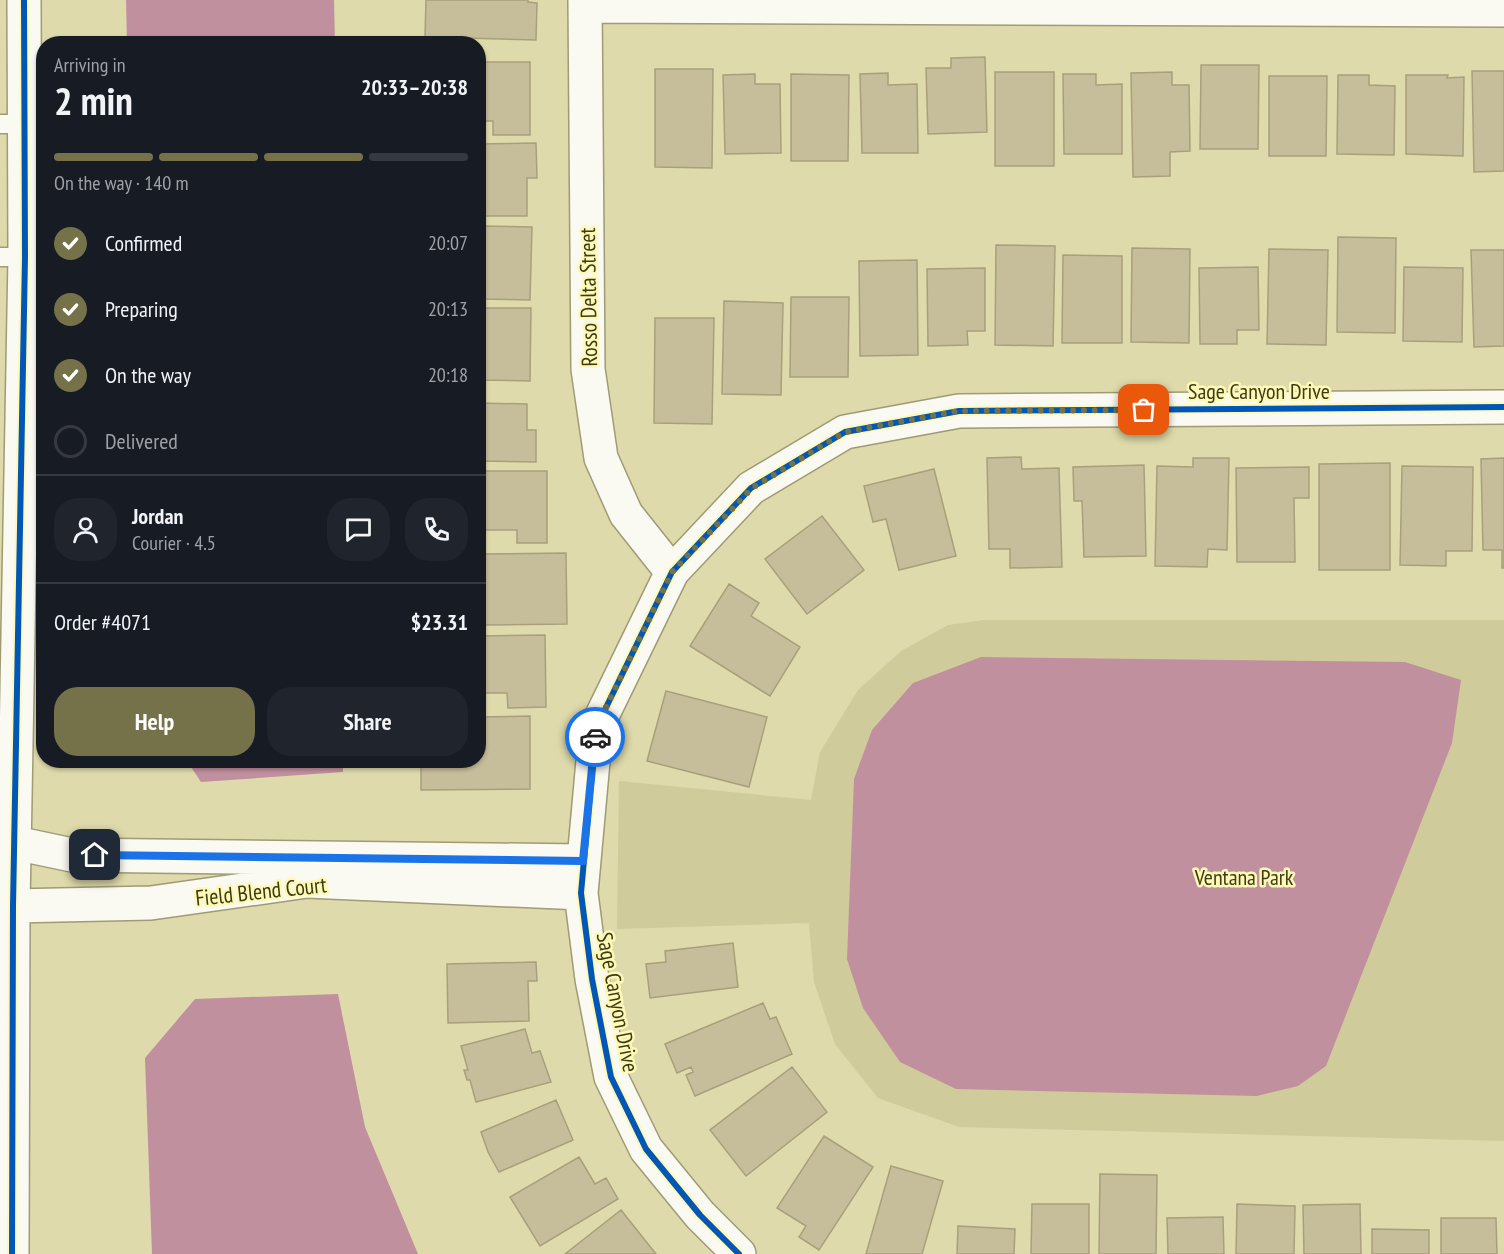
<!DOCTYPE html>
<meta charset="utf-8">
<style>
:root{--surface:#171b24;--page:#20242c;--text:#f1f3f6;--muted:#9ea1a6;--line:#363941;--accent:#75724a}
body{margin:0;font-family:"PT Sans Narrow",sans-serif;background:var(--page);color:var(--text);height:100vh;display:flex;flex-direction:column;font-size:22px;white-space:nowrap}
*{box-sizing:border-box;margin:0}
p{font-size:20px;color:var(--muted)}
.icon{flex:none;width:33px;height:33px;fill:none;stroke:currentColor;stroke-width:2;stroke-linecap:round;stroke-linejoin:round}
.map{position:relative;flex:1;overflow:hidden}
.panel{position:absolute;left:36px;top:36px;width:450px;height:732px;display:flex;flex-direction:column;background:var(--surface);border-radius:24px;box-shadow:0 2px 4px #0004}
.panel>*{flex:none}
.pin{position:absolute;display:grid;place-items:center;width:51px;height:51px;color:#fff;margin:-26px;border-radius:12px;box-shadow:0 3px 9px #0006}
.courier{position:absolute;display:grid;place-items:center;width:60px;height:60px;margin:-30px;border:4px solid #1a73e8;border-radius:50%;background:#fff;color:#222;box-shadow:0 2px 8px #0007}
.head em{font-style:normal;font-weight:700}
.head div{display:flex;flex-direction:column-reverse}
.head{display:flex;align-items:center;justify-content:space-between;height:102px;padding:0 18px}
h1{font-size:39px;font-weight:700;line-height:45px}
.bar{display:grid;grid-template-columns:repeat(4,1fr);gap:9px 6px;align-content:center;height:72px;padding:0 18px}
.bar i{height:8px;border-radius:4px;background:var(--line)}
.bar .on{background:var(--accent)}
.bar p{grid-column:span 4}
.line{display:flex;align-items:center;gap:15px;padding:0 18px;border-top:2px solid var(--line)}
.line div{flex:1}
.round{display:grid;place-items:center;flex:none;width:63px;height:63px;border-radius:24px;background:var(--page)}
ol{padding:0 18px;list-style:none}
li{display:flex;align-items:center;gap:18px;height:66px}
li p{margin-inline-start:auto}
li .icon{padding:6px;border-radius:50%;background:var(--accent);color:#fff;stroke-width:4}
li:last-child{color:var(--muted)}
li i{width:33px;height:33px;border:3px solid var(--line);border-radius:50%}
.button{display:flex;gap:12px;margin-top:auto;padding:12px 18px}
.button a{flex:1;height:69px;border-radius:24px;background:var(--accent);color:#fff;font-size:24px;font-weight:700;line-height:69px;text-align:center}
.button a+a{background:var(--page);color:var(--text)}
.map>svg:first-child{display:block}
</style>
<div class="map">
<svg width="1504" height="1254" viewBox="0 0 1504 1254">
<rect width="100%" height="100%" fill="#dedaab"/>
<path fill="#cfcb9a" d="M984,620H1504V1141L959,1127L878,1098L835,1044L814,982L809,923L617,929L619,781L811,800L820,752L858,690L901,651L948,625Z"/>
<path fill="#c1909e" d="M126,0H334L335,43H127Z
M981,657L1405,662L1461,680L1452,743L1326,1066L1298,1086L1257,1096L956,1089L900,1062L863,1008L847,959L854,779L872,730L913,683Z
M187,761H343V772L201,782Z
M338,994L365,1127L418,1254H152L145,1058L195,999Z"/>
<path fill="#c6bd9a" stroke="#a9a07b" stroke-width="1.5" d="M426,0H528V2L537,3L536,40L425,37Z
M985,57L987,132L928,134L926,68H951V58Z
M478,62H530V135H493V121H478Z
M1201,65H1259L1258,149H1200Z
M655,69H713L712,168L655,167Z
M1472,71H1504V171L1474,172Z
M995,72H1054V166H995Z
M1172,72V85H1189L1190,151L1170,152V176L1133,177L1131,73Z
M888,73V85L917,84L918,153H862L860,74Z
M755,74V84H780L781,153L725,154L723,75Z
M791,74L849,75L848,161H791Z
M1063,74H1096V85L1122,84V154H1064Z
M1338,75H1369V85L1395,86L1394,155L1337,154Z
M1406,75H1448L1447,78L1464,77L1463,156L1406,154Z
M1269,76H1327L1326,156H1269Z
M536,143L537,178H527V216H478V144Z
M478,226L532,227L530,300L478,299Z
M1338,237L1396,238L1395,333L1337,332Z
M996,245L1055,246L1053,346L995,345Z
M1132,248L1190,249L1189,343L1131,342Z
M1269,249L1328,250L1326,345L1267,344Z
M1471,250H1504V346L1474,347Z
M1063,255L1122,256V343H1062Z
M917,260L918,355L860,356L859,261Z
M1258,267L1259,330H1237V344H1200L1199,268Z
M1404,267L1463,268L1462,342L1403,341Z
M985,268V331H967L968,345L928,346L927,269Z
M791,297H849L848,377H790Z
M724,301L783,303L781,395L722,394Z
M478,308H531L530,381L478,380Z
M655,318H714L712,424L654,423Z
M478,403L527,404V430H536V462L478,461Z
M1021,457L1022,469L1059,468L1062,567L1010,568V549H989L987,458Z
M1193,458H1229L1227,550L1208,549L1207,567L1155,566L1157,466L1193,467Z
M1504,458V568H1502V550H1483L1481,459Z
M1390,463V570H1319V464Z
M1144,465L1146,556L1084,557L1082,501H1074L1073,467Z
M1402,466L1473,467L1472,551H1446V566L1400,565Z
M1309,467V498H1294L1295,562H1237L1236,468Z
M934,469L956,556L899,570L886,519L873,522L864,486Z
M478,471H547V543H517V530H478Z
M822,516L864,570L807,614L765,559Z
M566,553L567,624L482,625V594L478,595V554Z
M729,584L759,603L751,616L800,647L770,696L690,646Z
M545,635L546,707L508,708L507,693H478V636Z
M666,691L767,717L749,787L647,761Z
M530,716V789L421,790V760H478V717Z
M733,943L738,987L650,998L646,964L666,962L665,951Z
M536,962L537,981H528L529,1021L448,1023L447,964Z
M763,1003L770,1019L776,1017L792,1054L695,1096L686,1075L693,1072L691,1067L677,1073L665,1044Z
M525,1029L532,1053L540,1051L551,1082L476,1102L470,1080H467L464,1070H468L461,1046Z
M792,1067L827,1112L746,1176L710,1130Z
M556,1100L573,1140L499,1172L488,1152L481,1132Z
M824,1136L873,1167L819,1250L799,1237L806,1226L777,1208Z
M579,1157L595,1184L606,1178L618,1199L540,1246L510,1197Z
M891,1166L943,1181L922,1254H866Z
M1100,1174L1157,1175L1156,1254H1099Z
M1032,1204H1089V1254H1031Z
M1237,1204L1295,1206L1294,1254H1236Z
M1360,1204L1361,1254H1304L1303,1205Z
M621,1210L656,1254H565Z
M1223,1217L1224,1254H1168L1167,1218Z
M1441,1218H1496L1497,1254H1441Z
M958,1226L1015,1229L1014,1254H957Z
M1372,1229L1429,1230V1254H1372Z"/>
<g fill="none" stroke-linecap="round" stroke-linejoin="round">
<g stroke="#9e9b75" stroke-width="21">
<path id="service" d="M0,124H24
M0,257H25"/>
</g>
<g stroke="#9e9b75" stroke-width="36">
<path id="minor" d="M585,0L588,369L601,458L626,514L672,572
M585,6L1504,10
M15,843L72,855L583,861
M13,906L151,903L307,881L581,893
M12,1254L13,906L25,257L24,0
M739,1254L700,1215L646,1149L611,1077L592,979L581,893L596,728L672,572L751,488L845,432L959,411L1504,407"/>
</g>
<use href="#service" stroke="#faf9f2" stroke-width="18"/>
<use href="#minor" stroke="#faf9f2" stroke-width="33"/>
<g stroke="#fef9b5" stroke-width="10">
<path id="cycleway" d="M12,1254L13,906L25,257L24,0
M739,1254L700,1215L646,1149L611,1077L592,979L581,893L596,728L672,572L751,488L845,432L959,411L1504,407"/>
</g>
<use href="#cycleway" stroke="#0057b8" stroke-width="6"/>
</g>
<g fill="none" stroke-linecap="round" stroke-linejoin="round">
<path stroke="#75724a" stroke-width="6" stroke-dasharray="0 10.8" d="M595,737L596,728L672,572L752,488L845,432L959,411L1144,410"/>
<path stroke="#1a73e8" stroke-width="8" d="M95,855L583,861L595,737"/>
</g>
<g text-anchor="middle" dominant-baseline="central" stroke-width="5" stroke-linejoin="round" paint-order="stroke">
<g font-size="22" fill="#3d3a16" stroke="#fef9b5">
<text transform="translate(588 297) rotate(-91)">Rosso Delta Street</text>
<text x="1259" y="391">Sage Canyon Drive</text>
<text transform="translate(261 891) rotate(-6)">Field Blend Court</text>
<text transform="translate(618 1002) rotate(79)">Sage Canyon Drive</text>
</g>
<g font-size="22" fill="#3f3c1a" stroke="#fef9b5">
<text x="1244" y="877">Ventana Park</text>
</g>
</g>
</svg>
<div class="pin" style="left:1144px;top:410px;background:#ea580c"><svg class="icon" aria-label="bag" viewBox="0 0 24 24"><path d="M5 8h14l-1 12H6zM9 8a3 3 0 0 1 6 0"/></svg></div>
<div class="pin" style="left:95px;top:855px;background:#1f2937"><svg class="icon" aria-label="home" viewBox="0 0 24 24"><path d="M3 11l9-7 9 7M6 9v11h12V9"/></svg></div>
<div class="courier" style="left:595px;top:737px"><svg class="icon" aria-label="car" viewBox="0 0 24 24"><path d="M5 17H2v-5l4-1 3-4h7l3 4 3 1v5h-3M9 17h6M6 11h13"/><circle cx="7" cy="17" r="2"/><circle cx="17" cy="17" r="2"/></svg></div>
<section class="panel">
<div class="head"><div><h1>2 min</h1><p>Arriving in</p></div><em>20:33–20:38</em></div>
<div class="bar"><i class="on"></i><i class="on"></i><i class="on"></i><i></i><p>On the way · 140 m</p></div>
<ol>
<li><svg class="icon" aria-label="check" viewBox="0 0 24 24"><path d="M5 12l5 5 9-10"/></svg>Confirmed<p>20:07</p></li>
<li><svg class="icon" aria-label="check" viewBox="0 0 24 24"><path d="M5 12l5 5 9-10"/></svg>Preparing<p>20:13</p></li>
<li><svg class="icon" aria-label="check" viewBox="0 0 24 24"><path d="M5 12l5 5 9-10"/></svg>On the way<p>20:18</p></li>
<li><i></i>Delivered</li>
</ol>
<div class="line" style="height:108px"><a class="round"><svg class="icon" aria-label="person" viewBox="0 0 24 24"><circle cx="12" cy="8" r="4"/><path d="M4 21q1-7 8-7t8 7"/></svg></a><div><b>Jordan</b><p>Courier · 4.5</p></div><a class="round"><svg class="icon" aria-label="chat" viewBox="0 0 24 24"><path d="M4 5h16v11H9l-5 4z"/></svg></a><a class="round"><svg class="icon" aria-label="phone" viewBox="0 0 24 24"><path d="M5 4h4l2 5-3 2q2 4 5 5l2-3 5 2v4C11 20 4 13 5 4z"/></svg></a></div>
<div class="line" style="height:78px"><div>Order #4071</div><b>$23.31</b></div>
<div class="button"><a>Help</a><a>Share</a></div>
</section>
</div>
